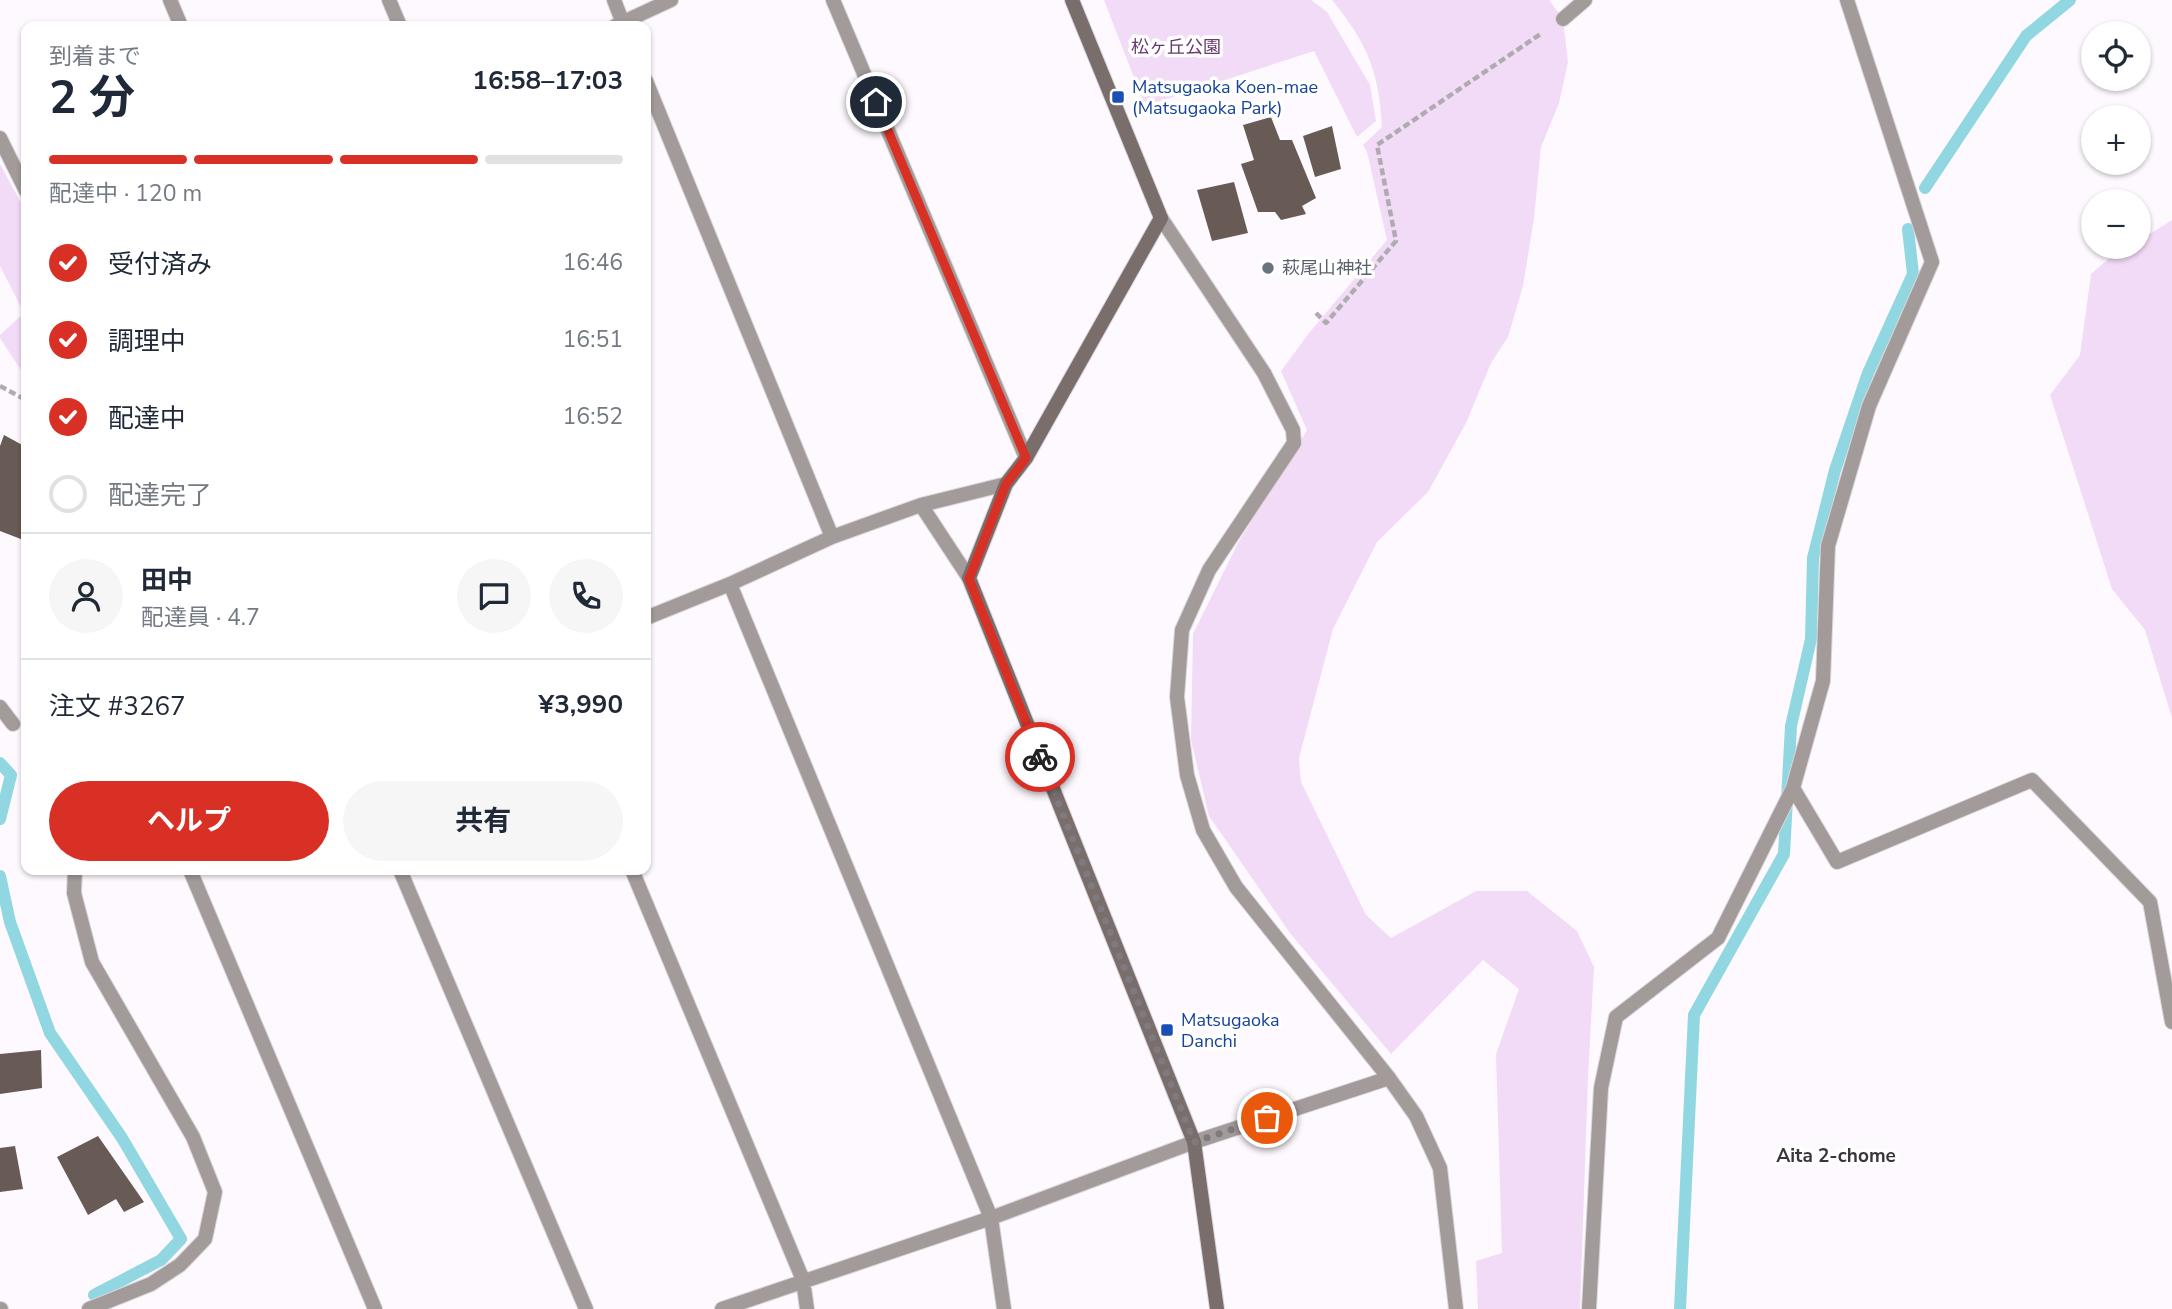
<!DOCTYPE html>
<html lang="ja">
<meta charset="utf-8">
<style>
:root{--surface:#fff;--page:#f6f6f7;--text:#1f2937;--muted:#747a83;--line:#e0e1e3;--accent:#d93025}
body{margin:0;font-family:"Nunito Sans","Noto Sans JP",sans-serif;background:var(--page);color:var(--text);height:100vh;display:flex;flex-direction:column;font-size:26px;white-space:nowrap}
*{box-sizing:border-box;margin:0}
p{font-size:23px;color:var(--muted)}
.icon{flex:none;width:38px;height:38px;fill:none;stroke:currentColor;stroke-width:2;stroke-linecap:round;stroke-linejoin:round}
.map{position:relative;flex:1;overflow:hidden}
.drawer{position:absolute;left:21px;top:21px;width:630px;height:854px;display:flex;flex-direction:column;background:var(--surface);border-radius:14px;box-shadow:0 2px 5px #0004}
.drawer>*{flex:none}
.tools{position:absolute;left:2081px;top:21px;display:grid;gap:14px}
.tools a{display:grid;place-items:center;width:70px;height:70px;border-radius:50%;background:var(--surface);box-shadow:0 2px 5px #0004;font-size:35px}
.pin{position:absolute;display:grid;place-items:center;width:60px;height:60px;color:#fff;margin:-30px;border:4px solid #fff;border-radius:50%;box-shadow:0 2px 7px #0007}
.courier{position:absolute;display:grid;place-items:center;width:70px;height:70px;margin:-35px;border:5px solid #d93025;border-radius:50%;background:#fff;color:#222;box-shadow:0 2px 9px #0007}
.headline em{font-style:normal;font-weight:700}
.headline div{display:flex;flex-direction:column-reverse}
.headline{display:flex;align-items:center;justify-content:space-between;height:119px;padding:0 28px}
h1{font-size:46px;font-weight:700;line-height:52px}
.bar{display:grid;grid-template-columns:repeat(4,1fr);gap:10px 7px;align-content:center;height:84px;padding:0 28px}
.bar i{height:9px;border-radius:5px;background:var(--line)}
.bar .on{background:var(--accent)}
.bar p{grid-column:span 4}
.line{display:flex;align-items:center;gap:18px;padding:0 28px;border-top:2px solid var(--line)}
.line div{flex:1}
.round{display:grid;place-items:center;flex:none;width:74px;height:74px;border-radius:37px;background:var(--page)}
ol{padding:0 28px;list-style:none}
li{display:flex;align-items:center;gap:21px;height:77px}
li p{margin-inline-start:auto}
li .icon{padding:7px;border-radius:50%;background:var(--accent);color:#fff;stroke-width:4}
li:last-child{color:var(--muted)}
li i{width:38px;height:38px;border:4px solid var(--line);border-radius:50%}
.button{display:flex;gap:14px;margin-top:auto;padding:14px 28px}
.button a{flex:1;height:80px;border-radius:42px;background:var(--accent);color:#fff;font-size:28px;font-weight:700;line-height:80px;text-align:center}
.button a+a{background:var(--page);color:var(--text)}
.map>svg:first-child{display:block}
</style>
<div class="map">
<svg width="2172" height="1309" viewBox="0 0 2172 1309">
<rect width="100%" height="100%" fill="#fdf9fe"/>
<path fill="#f2dbf7" d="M1104,0H1311L1327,12L1370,85L1376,121L1357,137L1314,51L1145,106Z
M1332,0H1549L1563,19L1568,62L1559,103L1541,147L1534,218L1523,286L1508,337L1491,363L1466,423L1428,492L1377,542L1333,629L1299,758L1301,782L1366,915L1391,938L1476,891H1527L1577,931L1594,967L1588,1078L1580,1309H1478L1476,1261L1502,1253L1496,1054L1519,989L1483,960L1391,1054L1290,933L1209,816L1191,740L1193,634L1238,543L1307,430L1281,371L1309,333L1387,240L1367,152L1363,145L1382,127C1379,71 1367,43 1332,0Z
M0,164L26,212V378L0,338V335L24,313L0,266Z
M2172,220V718L2145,630L2112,589L2050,395L2080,355L2091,274C2105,262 2119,247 2138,247L2139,241Z"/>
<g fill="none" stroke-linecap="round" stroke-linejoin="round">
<path stroke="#91d7e1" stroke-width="12" d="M1925,188L2026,36L2070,0
M0,763L11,775L0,819
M0,876L10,922L50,1033L122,1138L181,1239L161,1260L94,1295
M1680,1309L1694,1015L1784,854L1791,726L1811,639L1813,558L1835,470L1868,373L1913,274L1908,229"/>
</g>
<path fill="#685a54" d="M1271,117L1280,140H1292L1316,198L1302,206L1306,214L1281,220L1275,212H1258L1241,164L1254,160L1243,125Z
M1332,126L1341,169L1315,177L1303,136Z
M1234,182L1248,233L1212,241L1197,190Z
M4,435L26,447V541L0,531V446Z
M41,1050L42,1088L0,1094V1054Z
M98,1136L144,1202L124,1212L116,1199L88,1215L57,1157Z
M15,1146L23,1189L0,1192V1148Z"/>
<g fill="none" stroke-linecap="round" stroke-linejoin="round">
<g stroke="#dad6db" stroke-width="16">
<path id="street" d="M170,0L181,26
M389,0L400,26
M614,0L624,26
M833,0L1026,458
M1847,0L1932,262L1869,406L1828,546L1823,681L1793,788L1837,862L2032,780L2150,902L2172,1022
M1563,19L1585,0
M615,26L671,0
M646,81L832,537
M0,138L26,191
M1161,218L1264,373L1293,430L1294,443L1209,570L1182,630L1177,697L1187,775L1203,830L1236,887L1389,1078L1416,1116L1440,1168L1456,1309
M921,505L969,578
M730,584L991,1218L1004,1309
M646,618L730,584L832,537L921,505L1006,484
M0,707L13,724
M75,870L74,893L92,962L193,1137L215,1192L205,1239L180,1265L151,1284L89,1309
M190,870L375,1309
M400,870L586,1309
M632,870L803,1280L807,1309
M0,1309H1
M722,1309L991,1218L1194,1142L1389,1078
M1589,1309L1601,1088L1616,1017L1718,938L1793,788"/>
</g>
<g stroke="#dad6db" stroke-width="16">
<path id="secondary" d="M1072,0L1161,218L1026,458L1006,484L969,578L1194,1142L1217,1309"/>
</g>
<path stroke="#afabb0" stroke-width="4.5" stroke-dasharray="7 3.5" stroke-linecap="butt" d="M1316,313L1326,323L1396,241L1377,145L1542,33
M0,386L26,400"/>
<use href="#street" stroke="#a39b99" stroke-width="14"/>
<use href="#secondary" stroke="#796e6b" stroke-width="14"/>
</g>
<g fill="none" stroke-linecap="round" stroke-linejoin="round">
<path stroke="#7e7a7f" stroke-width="7" stroke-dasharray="0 12.6" d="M1040,757L1194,1142L1267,1118"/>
<path stroke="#d93025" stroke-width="9" d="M876,102L1026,458L1006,484L969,579L1040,757"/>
</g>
<g fill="#1a4fb4" stroke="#fff" stroke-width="2.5">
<rect x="1111" y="90" width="14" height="14" rx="3.5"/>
<rect x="1160" y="1023" width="14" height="14" rx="3.5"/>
</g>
<circle fill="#6b7280" stroke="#fff" stroke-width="2.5" cx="1268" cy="268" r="7"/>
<g text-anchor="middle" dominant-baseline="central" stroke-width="7" stroke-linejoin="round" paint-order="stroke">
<g font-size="18" fill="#66396f" stroke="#fff">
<text x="1176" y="47">松ヶ丘公園</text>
</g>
<g font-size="18" fill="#164399" stroke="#fff" text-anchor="start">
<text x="1132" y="87">Matsugaoka Koen-mae<tspan x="1132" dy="21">(Matsugaoka Park)</tspan></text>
<text x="1181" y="1020">Matsugaoka<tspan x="1181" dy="21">Danchi</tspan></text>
</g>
<g font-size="18" fill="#5b616d" stroke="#fff" text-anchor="start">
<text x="1282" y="268">萩尾山神社</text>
</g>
<g font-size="19" font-weight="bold" fill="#3a363b" stroke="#fff">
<text x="1836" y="1156">Aita 2-chome</text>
</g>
</g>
</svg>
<div class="tools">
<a><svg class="icon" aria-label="locate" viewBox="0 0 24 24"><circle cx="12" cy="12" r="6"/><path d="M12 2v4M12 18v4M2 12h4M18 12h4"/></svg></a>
<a>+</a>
<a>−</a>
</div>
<div class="pin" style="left:1267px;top:1118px;background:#ea580c"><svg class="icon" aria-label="bag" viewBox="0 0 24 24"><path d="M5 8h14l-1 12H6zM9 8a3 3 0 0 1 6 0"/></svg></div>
<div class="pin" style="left:876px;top:102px;background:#1f2937"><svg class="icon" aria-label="home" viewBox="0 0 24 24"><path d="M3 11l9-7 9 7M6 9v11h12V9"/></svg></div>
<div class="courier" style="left:1040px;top:757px"><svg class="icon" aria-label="bike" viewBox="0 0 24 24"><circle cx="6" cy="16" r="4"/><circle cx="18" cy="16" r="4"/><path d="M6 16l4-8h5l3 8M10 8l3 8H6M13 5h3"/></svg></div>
<section class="drawer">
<div class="headline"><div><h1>2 分</h1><p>到着まで</p></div><em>16:58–17:03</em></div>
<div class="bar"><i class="on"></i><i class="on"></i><i class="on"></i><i></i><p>配達中 · 120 m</p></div>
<ol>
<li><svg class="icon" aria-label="check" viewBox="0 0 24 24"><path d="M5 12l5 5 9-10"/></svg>受付済み<p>16:46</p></li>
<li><svg class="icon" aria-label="check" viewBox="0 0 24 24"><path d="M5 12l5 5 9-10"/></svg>調理中<p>16:51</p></li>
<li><svg class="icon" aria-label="check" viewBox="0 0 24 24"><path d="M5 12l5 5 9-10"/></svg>配達中<p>16:52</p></li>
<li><i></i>配達完了</li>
</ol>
<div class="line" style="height:126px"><a class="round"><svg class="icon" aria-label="person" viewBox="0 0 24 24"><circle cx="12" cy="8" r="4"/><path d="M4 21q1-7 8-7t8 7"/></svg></a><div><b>田中</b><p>配達員 · 4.7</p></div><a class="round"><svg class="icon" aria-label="chat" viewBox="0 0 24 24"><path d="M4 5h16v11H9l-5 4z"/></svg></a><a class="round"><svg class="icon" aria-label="phone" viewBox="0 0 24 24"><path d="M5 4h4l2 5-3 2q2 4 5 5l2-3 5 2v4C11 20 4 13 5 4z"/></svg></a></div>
<div class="line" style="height:91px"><div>注文 #3267</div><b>¥3,990</b></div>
<div class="button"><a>ヘルプ</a><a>共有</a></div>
</section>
</div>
